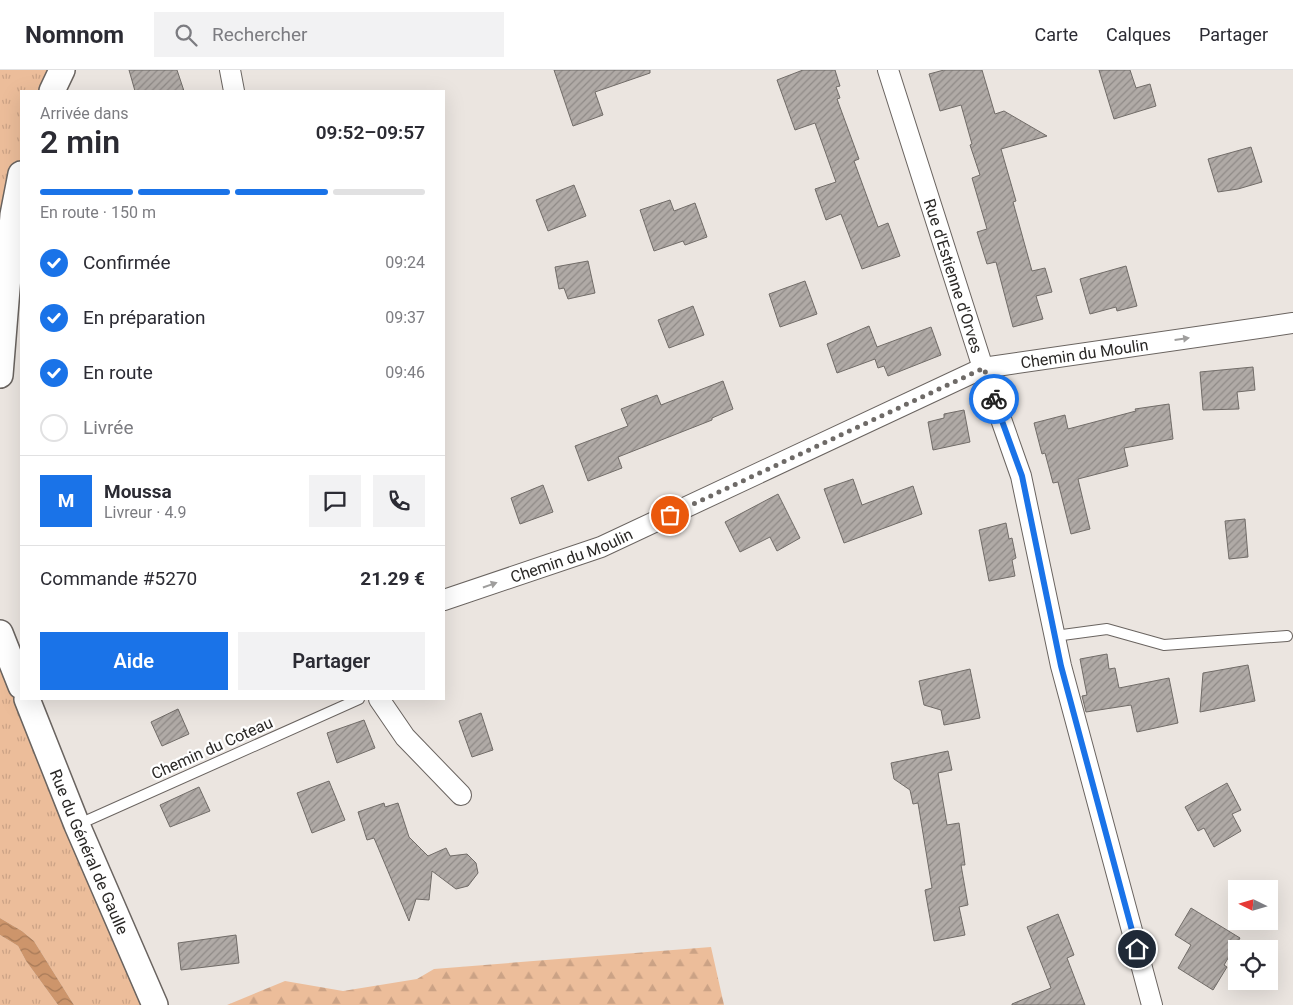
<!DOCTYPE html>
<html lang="fr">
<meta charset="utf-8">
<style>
:root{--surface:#fff;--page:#f2f2f3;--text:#2b2b33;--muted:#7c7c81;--line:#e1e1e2;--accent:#1a73e8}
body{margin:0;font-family:Roboto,sans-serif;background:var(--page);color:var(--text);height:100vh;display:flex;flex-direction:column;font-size:19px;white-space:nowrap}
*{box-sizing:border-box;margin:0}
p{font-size:16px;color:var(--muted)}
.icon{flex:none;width:28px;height:28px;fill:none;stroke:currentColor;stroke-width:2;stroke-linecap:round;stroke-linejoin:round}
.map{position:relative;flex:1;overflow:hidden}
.side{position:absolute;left:20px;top:20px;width:425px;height:610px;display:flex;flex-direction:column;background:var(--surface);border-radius:0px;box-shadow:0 5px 20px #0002}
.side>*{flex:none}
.needle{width:32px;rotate:275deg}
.fabs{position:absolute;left:1228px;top:810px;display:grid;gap:10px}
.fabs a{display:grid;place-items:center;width:50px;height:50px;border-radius:0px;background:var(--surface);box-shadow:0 5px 20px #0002;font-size:25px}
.pin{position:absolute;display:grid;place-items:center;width:42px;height:42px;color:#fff;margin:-21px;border:2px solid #fff;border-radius:50%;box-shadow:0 1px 5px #0007}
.courier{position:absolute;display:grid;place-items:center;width:50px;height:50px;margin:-25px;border:4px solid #1a73e8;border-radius:50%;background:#fff;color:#222;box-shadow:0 1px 6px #0007}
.head em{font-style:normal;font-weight:600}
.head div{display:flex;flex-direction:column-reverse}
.head{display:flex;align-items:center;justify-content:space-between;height:85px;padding:0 20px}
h1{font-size:32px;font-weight:600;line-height:38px}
.bar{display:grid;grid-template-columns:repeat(4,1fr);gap:8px 5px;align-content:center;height:60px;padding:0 20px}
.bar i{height:6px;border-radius:4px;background:var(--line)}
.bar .selected{background:var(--accent)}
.bar p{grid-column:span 4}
.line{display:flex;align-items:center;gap:12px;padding:0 20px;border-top:1px solid var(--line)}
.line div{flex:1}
.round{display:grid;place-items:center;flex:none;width:52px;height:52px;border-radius:0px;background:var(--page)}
ol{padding:0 20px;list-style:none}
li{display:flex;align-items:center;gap:15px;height:55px}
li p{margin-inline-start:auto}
li .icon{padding:5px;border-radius:50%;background:var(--accent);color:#fff;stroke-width:4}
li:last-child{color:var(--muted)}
li i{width:28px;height:28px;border:2px solid var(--line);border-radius:50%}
.action{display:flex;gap:10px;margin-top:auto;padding:10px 20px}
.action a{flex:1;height:58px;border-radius:0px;background:var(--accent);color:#fff;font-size:20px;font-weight:600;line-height:58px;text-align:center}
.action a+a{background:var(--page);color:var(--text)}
header{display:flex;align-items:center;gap:30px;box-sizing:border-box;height:70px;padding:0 25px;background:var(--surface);border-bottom:1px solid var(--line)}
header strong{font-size:24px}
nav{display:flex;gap:28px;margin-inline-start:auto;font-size:18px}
.search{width:350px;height:45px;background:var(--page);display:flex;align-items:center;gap:12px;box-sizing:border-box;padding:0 18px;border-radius:0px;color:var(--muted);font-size:19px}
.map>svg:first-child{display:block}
</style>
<header>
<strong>Nomnom</strong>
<div class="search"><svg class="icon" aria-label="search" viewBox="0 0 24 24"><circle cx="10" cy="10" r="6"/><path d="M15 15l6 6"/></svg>Rechercher</div>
<nav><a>Carte</a><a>Calques</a><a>Partager</a></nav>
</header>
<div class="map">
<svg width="1293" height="935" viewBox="0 0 1293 935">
<defs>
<pattern id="grass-tufts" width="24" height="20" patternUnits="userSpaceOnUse" patternTransform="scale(1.25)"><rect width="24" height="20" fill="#ecbd9a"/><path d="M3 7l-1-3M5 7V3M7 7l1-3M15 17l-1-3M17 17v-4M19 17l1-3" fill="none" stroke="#cba285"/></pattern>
<pattern id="forest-firs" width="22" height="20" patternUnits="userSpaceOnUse" patternTransform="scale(1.25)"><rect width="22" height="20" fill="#ecbd9a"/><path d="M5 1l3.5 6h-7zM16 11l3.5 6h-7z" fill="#cba285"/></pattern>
<pattern id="water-waves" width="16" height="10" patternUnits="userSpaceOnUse" patternTransform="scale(1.25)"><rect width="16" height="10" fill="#cd956b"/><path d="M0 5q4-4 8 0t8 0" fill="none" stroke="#a77a58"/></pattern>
<pattern id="building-hatch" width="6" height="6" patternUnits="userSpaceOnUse" patternTransform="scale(1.25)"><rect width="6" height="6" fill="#b0aaa6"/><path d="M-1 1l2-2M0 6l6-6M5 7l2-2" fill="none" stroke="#8f8a87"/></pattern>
</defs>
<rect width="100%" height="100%" fill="#ebe5e0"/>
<path fill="url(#grass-tufts)" d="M0,0H62L52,21H21V104L0,305Z
M0,563L155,935H74L34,871L22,861L0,848Z
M0,865L18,876L26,891L58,935H0Z"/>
<path fill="url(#forest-firs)" d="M711,877L724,935H227L285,911L343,921L417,909L434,899Z"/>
<path fill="url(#water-waves)" d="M0,848L22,861L34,871L74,935H58L26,891L18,876L0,865Z"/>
<path fill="url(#building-hatch)" stroke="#716c68" d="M129,0H177L184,21H135Z
M554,0H650V3L595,22L603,45L573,56Z
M803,0H835L840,16L836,17L840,28L837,29L859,89L854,91L878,157L888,153L900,186L862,199L841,144L826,150L815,119L836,112L815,53L795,60L777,10Z
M944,0H982L995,44L1004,41L1047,66L1001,79L1016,131L1013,132L1032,201L1045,198L1052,222L1036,226L1043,249L1013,257L996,192L987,194L977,162L987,159L972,108L980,105L970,75L972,74L961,35L940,41L929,4Z
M1099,0H1130L1136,18L1150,14L1156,36L1114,49Z
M1251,77L1262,112L1238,119L1218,122L1208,89Z
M574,115L586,146L548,161L536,130Z
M670,130L674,141L695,133L707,167L685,175L683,171L654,181L640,140Z
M588,191L595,223L568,229L564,218L559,219L555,197Z
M1126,196L1137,236L1117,241L1116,237L1090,244L1080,209Z
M805,211L817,244L780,257L769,224Z
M693,236L704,265L669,278L658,250Z
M869,256L877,277L931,257L941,285L888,306L884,296L878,298L875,289L837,303L827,274Z
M1253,297L1255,320L1237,322L1239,339L1203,340L1200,302Z
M723,311L733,339L712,348V350L618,387L622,398L588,411L575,376L628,356L621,339L657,325L661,335Z
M1169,334L1173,369L1124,378L1128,396L1078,409L1090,459L1071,464L1058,412L1053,413L1045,383L1042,384L1034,353L1065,345L1068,359L1136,341L1135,339Z
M964,340L970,372L933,380L928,352L944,348V344Z
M853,409L862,435L913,416L922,444L844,473L824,419Z
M543,415L553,442L520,454L511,428Z
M778,424L800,468L777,481L770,467L740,482L725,452Z
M1245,449L1248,487L1229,489L1225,451Z
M1006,453L1009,469L1012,468L1016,488L1012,490L1015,506L989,511L979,460Z
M1107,584L1109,599L1115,598L1119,618L1169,608L1178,653L1137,662L1131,635L1086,642L1082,626L1087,625L1080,589Z
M1248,595L1255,631L1200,642L1203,603Z
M970,599L980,648L944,655L941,640L924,635L919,611Z
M178,639L189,664L162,676L151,652Z
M481,643L493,680L472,687L459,651Z
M364,650L375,678L337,693L327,663Z
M948,681L952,700L938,703L947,755L959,753L965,795H961L968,835L959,837L965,865L934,871L925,820L932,818L918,733L913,734L910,720L894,709L891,693Z
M329,711L345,750L312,763L297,723Z
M1227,713L1241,740L1232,744L1241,761L1214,777L1204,758L1198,761L1185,737Z
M199,717L210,741L170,757L160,735Z
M384,733L385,737L398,733L409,767L428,786L446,778L450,786L467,784L476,793L478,803L468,816L456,819L432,801L429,830L416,829L409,851L374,768L367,770L358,742Z
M1191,838L1240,868L1224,895L1227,897L1213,920L1178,898L1191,875L1175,865Z
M1058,844L1074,885L1067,888L1085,935H1012V934L1051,918L1027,857Z
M236,865L239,893L181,900L178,873Z"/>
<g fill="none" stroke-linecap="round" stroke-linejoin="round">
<g stroke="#6a6460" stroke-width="12">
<path id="service" d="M1055,566L1107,559L1164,575L1287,566
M77,755L359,629"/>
</g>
<g stroke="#6a6460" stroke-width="22">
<g id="minor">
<path d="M230,0L234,21"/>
<path id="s1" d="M888,0L983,298L1021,406L1061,596L1152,935"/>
<path id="s2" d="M444,530L601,477L983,298L1293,253"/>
<path d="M379,629L405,667L461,725"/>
</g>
</g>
<g stroke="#6a6460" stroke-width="28">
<g id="tertiary">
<path d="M52,21L62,0"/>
<path d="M0,305L13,145L21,104"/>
<path d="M0,563L21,616"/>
<path id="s3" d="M27,629L77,755L155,935"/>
</g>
</g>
<use href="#service" stroke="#fff" stroke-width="10"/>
<use href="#minor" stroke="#fff" stroke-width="20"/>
<use href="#tertiary" stroke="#fff" stroke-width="25"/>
</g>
<defs><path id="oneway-solid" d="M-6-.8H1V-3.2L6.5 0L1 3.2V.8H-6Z" transform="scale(1.25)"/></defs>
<g fill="#9f9e9d">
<use href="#oneway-solid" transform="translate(1182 269) rotate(-8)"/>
<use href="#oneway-solid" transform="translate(490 515) rotate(-19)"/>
</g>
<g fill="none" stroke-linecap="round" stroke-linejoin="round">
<path stroke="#6e6a67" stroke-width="5" stroke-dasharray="0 9" d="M670,445L984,298L994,329"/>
<path stroke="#1a73e8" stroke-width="6" d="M994,329L1022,406L1061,596L1137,879"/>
</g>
<g text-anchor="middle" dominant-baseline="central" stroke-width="4.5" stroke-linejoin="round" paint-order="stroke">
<g font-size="16" fill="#2a2826" stroke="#fff">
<text stroke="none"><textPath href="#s1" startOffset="216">Rue d'Estienne d'Orves</textPath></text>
<text stroke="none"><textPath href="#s2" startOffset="690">Chemin du Moulin</textPath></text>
<text stroke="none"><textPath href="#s2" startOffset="135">Chemin du Moulin</textPath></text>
<text transform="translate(212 678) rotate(-24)">Chemin du Coteau</text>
<text stroke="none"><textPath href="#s3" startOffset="165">Rue du Général de Gaulle</textPath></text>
</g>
</g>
</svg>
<div class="fabs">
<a><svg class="needle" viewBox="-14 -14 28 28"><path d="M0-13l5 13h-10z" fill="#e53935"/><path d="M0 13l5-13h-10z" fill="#7c7c81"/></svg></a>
<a><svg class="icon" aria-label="locate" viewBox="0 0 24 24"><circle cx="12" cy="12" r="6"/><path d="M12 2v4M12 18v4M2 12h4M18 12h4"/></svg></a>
</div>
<div class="pin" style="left:670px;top:445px;background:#ea580c"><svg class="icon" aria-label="bag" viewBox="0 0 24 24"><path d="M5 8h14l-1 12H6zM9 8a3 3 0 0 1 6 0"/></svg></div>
<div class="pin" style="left:1137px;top:879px;background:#1f2937"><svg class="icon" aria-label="home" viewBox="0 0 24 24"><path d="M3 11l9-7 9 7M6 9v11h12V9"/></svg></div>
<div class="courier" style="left:994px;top:329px"><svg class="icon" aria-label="bike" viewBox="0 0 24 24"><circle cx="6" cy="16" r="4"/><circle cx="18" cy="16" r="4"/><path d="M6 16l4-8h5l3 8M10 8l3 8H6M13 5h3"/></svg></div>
<section class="side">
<div class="head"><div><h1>2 min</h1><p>Arrivée dans</p></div><em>09:52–09:57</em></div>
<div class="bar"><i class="selected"></i><i class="selected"></i><i class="selected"></i><i></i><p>En route · 150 m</p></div>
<ol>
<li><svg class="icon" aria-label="check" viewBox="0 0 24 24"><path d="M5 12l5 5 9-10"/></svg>Confirmée<p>09:24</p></li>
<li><svg class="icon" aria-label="check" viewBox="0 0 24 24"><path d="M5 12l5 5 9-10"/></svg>En préparation<p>09:37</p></li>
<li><svg class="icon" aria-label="check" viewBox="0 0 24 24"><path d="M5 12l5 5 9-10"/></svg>En route<p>09:46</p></li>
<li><i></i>Livrée</li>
</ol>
<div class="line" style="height:90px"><b class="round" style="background:var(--accent);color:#fff">M</b><div><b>Moussa</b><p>Livreur · 4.9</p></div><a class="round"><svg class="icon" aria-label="chat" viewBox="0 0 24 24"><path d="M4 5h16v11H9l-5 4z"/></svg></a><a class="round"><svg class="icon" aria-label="phone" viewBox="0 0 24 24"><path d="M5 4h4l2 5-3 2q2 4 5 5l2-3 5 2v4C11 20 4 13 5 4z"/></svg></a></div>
<div class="line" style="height:65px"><div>Commande #5270</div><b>21.29 €</b></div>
<div class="action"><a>Aide</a><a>Partager</a></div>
</section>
</div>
